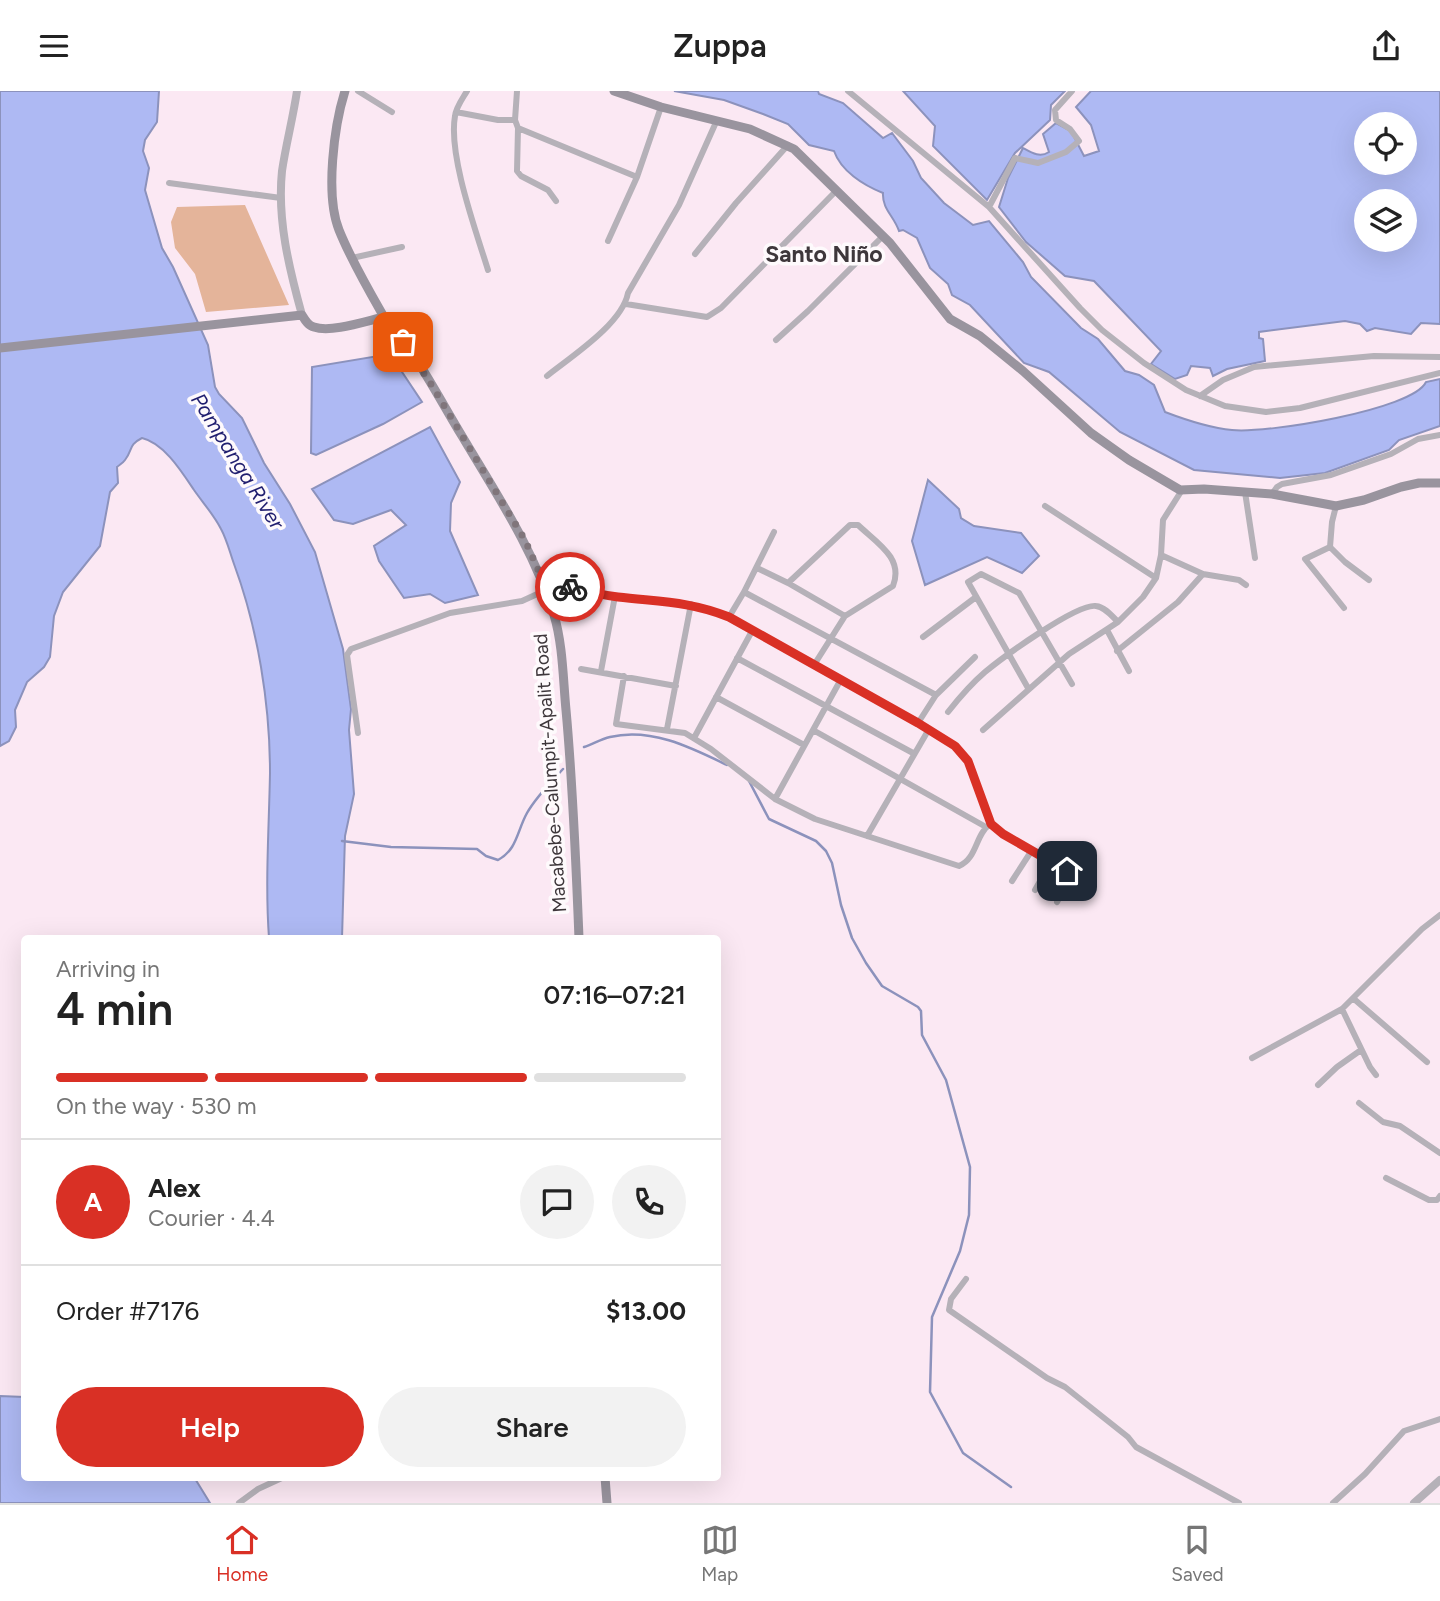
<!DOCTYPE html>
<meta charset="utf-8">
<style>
:root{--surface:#fff;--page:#f2f2f2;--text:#222;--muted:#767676;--line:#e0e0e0;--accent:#d93025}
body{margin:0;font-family:Figtree,sans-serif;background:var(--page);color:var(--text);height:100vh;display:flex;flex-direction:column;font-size:26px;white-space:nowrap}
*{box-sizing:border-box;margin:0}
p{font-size:23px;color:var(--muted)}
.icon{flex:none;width:38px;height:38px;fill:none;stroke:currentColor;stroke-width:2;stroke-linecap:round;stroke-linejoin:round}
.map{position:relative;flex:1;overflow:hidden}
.sheet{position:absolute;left:21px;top:844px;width:700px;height:546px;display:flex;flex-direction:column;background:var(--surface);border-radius:7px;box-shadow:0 7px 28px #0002}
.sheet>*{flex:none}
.fabs{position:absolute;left:1354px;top:21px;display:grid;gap:14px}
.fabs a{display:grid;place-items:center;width:63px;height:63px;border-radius:50%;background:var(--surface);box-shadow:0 7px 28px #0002;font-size:35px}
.pin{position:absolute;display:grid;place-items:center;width:60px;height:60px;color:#fff;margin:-30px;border-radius:14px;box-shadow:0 4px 10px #0006}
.courier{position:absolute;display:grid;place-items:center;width:70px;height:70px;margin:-35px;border:5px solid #d93025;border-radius:50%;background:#fff;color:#222;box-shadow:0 2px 9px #0007}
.head em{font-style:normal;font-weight:600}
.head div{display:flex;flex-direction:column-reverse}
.head{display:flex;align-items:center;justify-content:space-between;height:119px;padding:0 35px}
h1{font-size:46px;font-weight:600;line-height:52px}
.bar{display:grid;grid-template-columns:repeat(4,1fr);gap:10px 7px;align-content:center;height:84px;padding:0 35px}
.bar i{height:9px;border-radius:5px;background:var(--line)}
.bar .active{background:var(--accent)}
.bar p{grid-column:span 4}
.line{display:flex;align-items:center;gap:18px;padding:0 35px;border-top:2px solid var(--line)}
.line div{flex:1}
.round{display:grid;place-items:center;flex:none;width:74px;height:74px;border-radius:37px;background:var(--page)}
.primary-button{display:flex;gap:14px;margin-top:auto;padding:14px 35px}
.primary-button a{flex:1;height:80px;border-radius:42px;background:var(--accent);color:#fff;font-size:28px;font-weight:600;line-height:80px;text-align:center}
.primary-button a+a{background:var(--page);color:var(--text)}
header{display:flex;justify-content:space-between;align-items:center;height:91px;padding:0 35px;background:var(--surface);font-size:32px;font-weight:600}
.menu{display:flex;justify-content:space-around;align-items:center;height:98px;border-top:2px solid var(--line);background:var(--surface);font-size:19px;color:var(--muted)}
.menu a{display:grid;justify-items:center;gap:4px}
.menu .active{color:var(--accent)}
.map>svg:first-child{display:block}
</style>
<header><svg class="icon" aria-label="menu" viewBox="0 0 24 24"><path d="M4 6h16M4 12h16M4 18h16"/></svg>Zuppa<svg class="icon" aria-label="share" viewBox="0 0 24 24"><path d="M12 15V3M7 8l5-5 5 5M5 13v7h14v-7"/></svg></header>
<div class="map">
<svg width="1440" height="1412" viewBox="0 0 1440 1412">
<rect width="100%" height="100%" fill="#fbe8f3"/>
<path fill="#e4b49a" d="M245,114L289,214L206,221L195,183L175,157L171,131L177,116Z"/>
<path fill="#aeb9f3" stroke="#8c92bc" stroke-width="2" fill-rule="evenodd" d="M0,0H159L157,31L145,49L143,60L149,77L145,99L162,157L173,176L208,254L215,296L219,303L242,327L264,372L290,413L315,461L343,558L351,618L349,639L354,703L345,745L342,847H269C265,792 269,737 270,682C270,613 258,538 234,473C230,462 227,449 221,438C214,424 203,412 194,399C182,381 164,352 142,347C128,354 133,359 125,369C123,372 119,374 117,376L118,392L110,401L100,455L63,501L54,525L50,566L44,576L27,591L15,619L16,636L9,650L0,655Z
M674,0H818L819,3L843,12L883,47L892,42L913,70L921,87L944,112L973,134L989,130L1023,171L1031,186L1081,237L1098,248L1125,280L1139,284L1154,294L1165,321C1186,329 1210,337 1232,339C1264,343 1413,319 1426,291L1440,288V335L1399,349L1389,359L1325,382L1280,387L1194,379L1120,341L1049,281L1024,272L970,214L952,204L948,193L930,177L917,147L903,139L899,140C894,125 882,118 883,102C863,94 841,80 834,60L809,54L788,33L763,23L724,9Z
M903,0H1065L1051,14L1050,29L1015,62L987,109L933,55L935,35Z
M1091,0H1440V233L1421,232L1411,243L1375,237L1367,240L1360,233L1345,230L1259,241V247L1263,248L1265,270L1227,278L1213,285L1210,277L1191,275L1187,284L1175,288L1151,273L1161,260L1094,190L1065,185L1026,151L999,116L1008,87L1023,57C1032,62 1040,67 1049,61L1043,43L1056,32L1071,40L1084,65L1099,60L1091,34L1076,16ZM1367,33H1405V72H1367ZM1367,110H1405V149H1367Z
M390,263L422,311L383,333L316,364L311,362L312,276Z
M430,336L460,391L451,412L450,440L478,504L445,512L430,503L404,507L379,470L374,455L406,434L391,419L353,433L334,429L312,398Z
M928,389L959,418L961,427L974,435L1021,442L1039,465L1022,482L987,466L925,494L912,450Z
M0,1305L24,1306V1386H194L210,1412H0Z"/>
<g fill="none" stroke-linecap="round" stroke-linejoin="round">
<path stroke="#8c92bc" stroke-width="2.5" d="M584,656C593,653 601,648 610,646C651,636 692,657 727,674
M749,690L769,728L816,750L826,760L832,772L841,814L852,847L866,872L882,895L918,916L921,920L922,944L946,989L970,1076L969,1124L960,1160L932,1226L930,1301L963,1362L1011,1396
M342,750L391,756L477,758L486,765L498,769C517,759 517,740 527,722C536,706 550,692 563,678"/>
<path stroke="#b5b1b8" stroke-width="6" d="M358,0L392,21
M467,0C463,7 456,16 455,25C448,64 476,140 488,179
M517,0L515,29L518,37L517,80L521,85L548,99L556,110
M848,0L989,116L1080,217L1102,239L1144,272L1186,299L1225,315L1266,321L1300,317L1440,282
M456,21L498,29H515
M518,37L637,86
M169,92L281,107
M989,116L1015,67L1038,72L1066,61L1079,50L1070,38L1056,29L1055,19L1072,0
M608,150L637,86L661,16
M695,163L736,112L788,54
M352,167L402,156
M626,213L707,226L721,217L836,100
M776,249L808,220L883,145
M547,285C572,265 622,233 628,202L679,114L717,29
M1200,305L1223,289L1254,276L1374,265L1440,266
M1245,401L1255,467
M1272,403L1277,396L1282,393L1331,384L1391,363L1418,348L1440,344
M1045,415L1156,487
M1336,415L1332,431L1330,456L1345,471L1369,489
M1330,456L1305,468L1344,517
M1161,464L1203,483
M757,477L788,492L845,525
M543,490C567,496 592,503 617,506C660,511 688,510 729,526L929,638L955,655L968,670L991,733L1003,743L1067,780L1069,789L1057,811
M788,492L850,434H858C877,452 904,467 893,495L845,525L814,574
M744,501L936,604
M729,526L744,501L774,441
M1107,539L1129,580
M923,546L976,506
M1117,560L1178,511L1203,483L1239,489L1246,494
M737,567L913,662
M581,578L676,595
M601,580L615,505
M624,585L616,633L685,642L711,658L775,708L815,728L959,775C978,767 975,742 991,733
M1028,597L968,491L981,483L1019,502L1072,593
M716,606L804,654
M948,621C959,607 971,593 985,581C1002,567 1077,512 1096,515C1105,516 1112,525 1118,531
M918,632L936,604L975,566
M667,638L691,513
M813,639L986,736
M983,639L1069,563L1118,531L1143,506L1156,487L1161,464L1163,429L1182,399
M358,642L347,564L351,558L450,522L522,510L546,499
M694,647L752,540
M775,708L840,590
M867,745L929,638
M1012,790L1032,759
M1035,799L1051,771
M1354,908L1427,971
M1342,918L1370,976L1376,984
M1252,967L1342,918L1422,838L1440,824
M1318,994L1337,976L1361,959
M1359,1012L1383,1031L1400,1035L1440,1062
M1386,1087L1429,1109H1437L1440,1105
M966,1188L951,1208L949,1219L1047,1287L1065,1296L1128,1346L1136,1356L1239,1412
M239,1412L258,1398L284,1386
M1333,1412L1365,1383L1404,1340L1440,1328"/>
<path stroke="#b5b1b8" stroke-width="8" d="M297,0C293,27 286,53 282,80C277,128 289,177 302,224
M1414,1412L1440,1389"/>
<path stroke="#99949e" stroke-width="9" d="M345,0C334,35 325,104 339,139C351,169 368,198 384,226C413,256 440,309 462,345C497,404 534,459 554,524C563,554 563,588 566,619C573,695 576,771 579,847
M614,0L661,16L750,38L794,58L890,152L950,228L980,245L1023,280L1091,342L1129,369L1180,399L1204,398L1272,403L1336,415L1364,409L1401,396L1419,392H1440
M0,257L302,224C305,229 308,235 314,236C331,242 366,230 384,226
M605,1386L607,1412"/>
</g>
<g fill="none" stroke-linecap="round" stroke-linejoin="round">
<path stroke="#80757b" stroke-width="7" stroke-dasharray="0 12.6" d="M403,251L431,293L525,449L543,490L570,496"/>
<path stroke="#d93025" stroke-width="9" d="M570,496C585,500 601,504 618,506C659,511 689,510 729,526L918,632L955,655L968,670L991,733L1003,743L1067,780"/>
</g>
<g text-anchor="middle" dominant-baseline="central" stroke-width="7" stroke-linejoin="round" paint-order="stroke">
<g font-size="19" fill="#3e373b" stroke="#fefafc">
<text transform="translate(550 682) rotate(-94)">Macabebe-Calumpit-Apalit Road</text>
</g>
<g font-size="21" font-style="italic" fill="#201e6f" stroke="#fefafc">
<text transform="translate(238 370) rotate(58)">Pampanga River</text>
</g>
<g font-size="23" font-weight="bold" fill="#3e373b" stroke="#fefafc">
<text x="824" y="163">Santo Niño</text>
</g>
</g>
</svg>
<div class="fabs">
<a><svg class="icon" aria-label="locate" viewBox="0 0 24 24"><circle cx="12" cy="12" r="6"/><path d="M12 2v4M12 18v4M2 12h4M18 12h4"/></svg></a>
<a><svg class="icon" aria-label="layers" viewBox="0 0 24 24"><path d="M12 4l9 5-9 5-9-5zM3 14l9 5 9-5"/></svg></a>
</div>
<div class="pin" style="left:403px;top:251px;background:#ea580c"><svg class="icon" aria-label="bag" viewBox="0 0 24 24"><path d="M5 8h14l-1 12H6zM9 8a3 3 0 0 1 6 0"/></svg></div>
<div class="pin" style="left:1067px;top:780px;background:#1f2937"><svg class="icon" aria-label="home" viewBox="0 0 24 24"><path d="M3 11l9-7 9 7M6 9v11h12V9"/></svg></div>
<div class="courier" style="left:570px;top:496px"><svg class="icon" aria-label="bike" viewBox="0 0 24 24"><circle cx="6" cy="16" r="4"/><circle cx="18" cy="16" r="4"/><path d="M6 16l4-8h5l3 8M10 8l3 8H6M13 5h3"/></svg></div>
<section class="sheet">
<div class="head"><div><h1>4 min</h1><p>Arriving in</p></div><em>07:16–07:21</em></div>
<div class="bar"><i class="active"></i><i class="active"></i><i class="active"></i><i></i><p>On the way · 530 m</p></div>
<div class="line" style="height:126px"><b class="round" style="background:var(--accent);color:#fff">A</b><div><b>Alex</b><p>Courier · 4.4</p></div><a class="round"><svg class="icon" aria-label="chat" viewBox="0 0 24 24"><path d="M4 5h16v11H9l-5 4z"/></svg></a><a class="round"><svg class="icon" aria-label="phone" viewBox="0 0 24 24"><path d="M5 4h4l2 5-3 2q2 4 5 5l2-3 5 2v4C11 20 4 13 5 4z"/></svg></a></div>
<div class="line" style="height:91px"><div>Order #7176</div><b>$13.00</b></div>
<div class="primary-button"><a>Help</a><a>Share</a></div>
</section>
</div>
<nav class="menu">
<a class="active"><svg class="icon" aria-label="home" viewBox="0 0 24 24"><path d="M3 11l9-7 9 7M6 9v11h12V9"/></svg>Home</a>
<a><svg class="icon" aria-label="map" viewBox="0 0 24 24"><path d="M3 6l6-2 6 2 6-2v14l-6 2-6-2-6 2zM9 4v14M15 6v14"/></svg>Map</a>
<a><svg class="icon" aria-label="saved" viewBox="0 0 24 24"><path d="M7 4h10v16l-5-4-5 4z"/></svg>Saved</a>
</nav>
